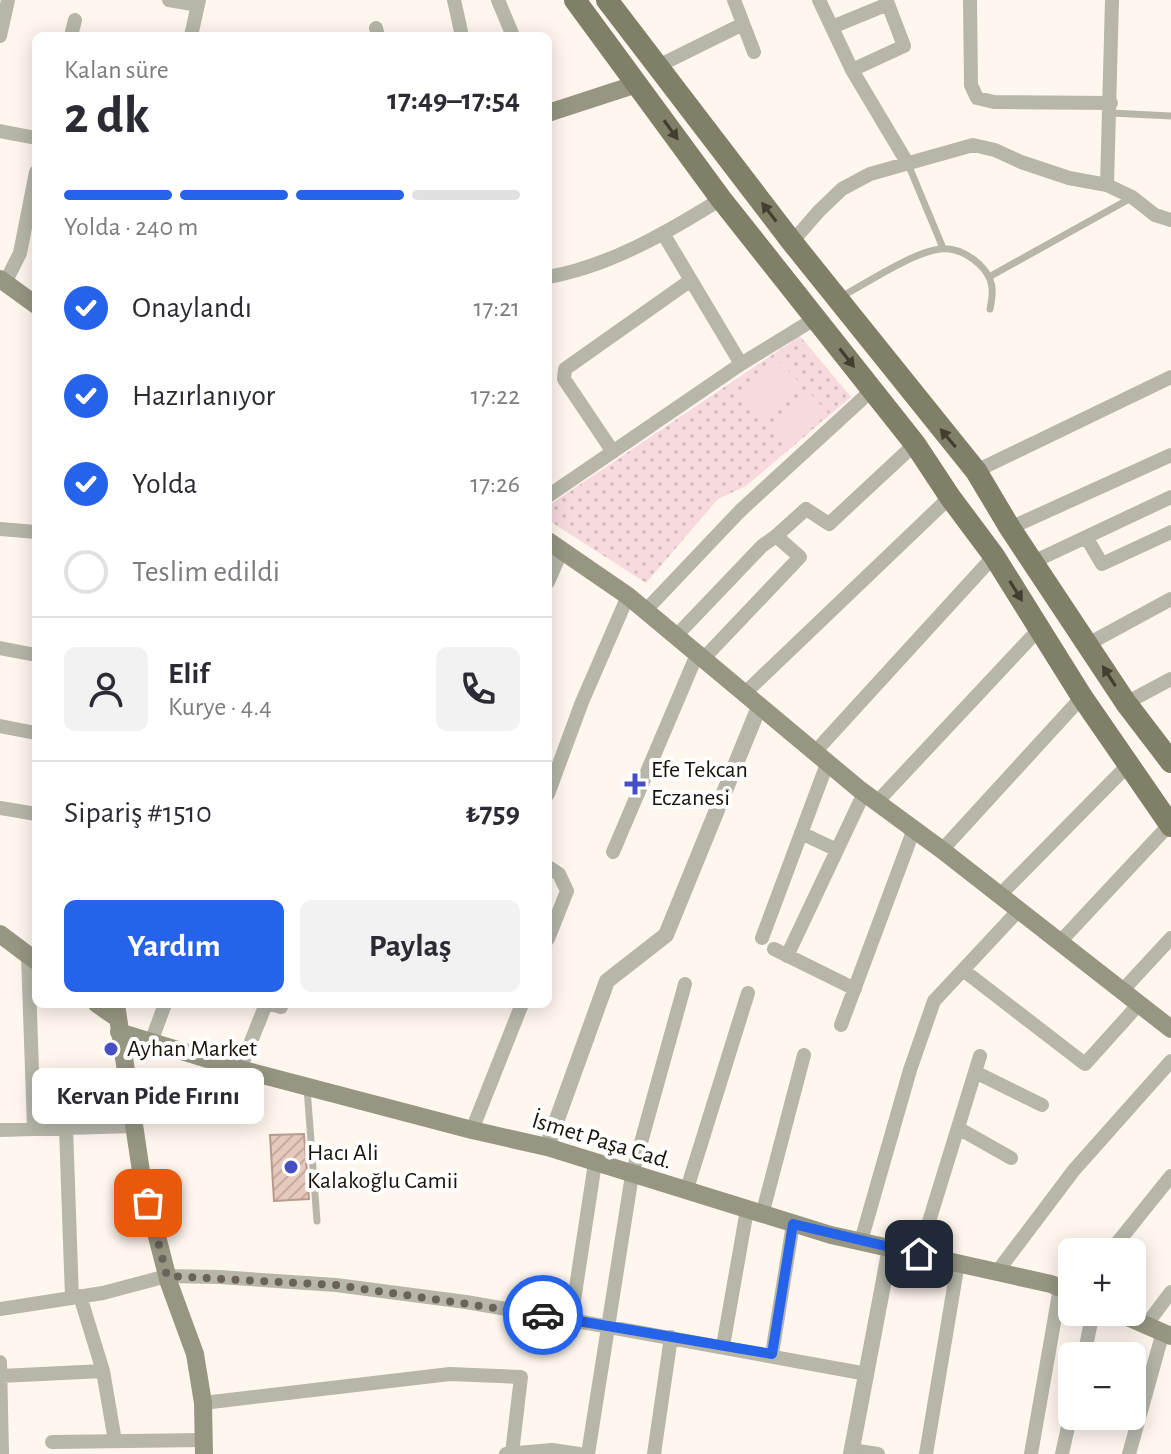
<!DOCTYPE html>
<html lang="tr">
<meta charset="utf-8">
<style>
:root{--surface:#fff;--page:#f2f2f3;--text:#2b2b33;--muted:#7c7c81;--line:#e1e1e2;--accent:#2563eb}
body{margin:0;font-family:"Alegreya Sans",sans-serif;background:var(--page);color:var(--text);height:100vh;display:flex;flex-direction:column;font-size:30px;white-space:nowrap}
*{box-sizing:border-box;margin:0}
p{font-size:26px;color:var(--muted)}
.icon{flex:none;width:44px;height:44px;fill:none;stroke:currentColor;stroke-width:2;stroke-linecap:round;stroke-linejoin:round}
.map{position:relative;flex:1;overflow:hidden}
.sheet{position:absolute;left:32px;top:32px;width:520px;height:976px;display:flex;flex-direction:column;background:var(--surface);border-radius:12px;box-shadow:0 4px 20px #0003}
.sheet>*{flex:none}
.fabs{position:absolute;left:1058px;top:1238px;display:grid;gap:16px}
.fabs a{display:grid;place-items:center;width:88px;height:88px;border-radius:12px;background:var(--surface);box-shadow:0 4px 20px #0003;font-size:40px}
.pin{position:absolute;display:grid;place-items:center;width:68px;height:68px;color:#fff;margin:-34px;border-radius:16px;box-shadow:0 4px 12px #0006}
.courier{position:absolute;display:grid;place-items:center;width:80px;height:80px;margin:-40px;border:6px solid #2563eb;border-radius:50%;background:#fff;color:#222;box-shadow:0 2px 10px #0007}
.bubble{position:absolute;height:56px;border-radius:12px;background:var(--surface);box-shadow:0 4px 20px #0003;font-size:26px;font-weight:700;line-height:56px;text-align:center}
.head em{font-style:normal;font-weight:700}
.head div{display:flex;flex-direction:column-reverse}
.head{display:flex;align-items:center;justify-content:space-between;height:136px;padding:0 32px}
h1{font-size:52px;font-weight:700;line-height:60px}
.bar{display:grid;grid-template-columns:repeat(4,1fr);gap:12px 8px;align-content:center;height:96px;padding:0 32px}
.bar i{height:10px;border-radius:6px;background:var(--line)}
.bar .on{background:var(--accent)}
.bar p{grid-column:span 4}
.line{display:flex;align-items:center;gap:20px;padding:0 32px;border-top:2px solid var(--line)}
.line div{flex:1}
.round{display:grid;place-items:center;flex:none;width:84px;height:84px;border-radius:12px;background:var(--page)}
ol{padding:0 32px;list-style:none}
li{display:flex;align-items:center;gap:24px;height:88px}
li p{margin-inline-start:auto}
li .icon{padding:8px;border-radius:50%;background:var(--accent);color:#fff;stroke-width:4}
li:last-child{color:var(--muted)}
li i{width:44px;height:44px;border:4px solid var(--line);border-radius:50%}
.cta{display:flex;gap:16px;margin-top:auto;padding:16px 32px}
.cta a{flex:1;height:92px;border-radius:12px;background:var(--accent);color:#fff;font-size:32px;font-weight:700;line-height:92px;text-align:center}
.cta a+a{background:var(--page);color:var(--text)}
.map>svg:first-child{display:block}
</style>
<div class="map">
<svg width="1171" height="1454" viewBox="0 0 1171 1454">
<defs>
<pattern id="park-dots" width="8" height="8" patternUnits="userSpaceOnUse" patternTransform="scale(2)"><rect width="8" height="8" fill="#f7dade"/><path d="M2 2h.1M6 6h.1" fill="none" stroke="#d3babd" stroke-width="1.8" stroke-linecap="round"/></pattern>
<pattern id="building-hatch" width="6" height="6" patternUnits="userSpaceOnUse" patternTransform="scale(2)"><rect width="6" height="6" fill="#e7c8bc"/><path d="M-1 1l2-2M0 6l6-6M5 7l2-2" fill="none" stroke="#c6aba0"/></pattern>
</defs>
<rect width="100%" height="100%" fill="#fff7ed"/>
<path fill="url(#park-dots)" d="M800,336L851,397L746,486L718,499L646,583L548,520V506Z"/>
<path fill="#f7dade" d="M778,360L802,385L762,423L738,398Z
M810,393L828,413L788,450L769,430Z"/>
<path fill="url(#building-hatch)" stroke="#b89a8f" stroke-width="2" d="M304,1134L309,1199L274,1201L270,1135Z"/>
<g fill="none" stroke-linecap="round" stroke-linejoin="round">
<path stroke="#b7b6a9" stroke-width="7" d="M1111,113L1171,116
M908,164L943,248
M989,277L1131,198
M839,298C865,284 913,252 940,249C955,247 969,255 979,264C994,278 994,291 990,309
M307,1088L317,1221"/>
<path stroke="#b7b6a9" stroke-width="14" d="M169,0L198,5
M454,0L462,36
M498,0L513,36
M734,0L754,52
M819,0L852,70L908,164
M970,0L971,85L977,98L994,102L1111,103
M832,27L888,4L904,46L852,70
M376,28L378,36
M0,36L8,0
M71,36L75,20
M191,36L199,0
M658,66L743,24
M0,131L36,138
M1107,185L1112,0
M664,235L741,364
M792,242L819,211L842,189L870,174L973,145L995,150L1021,162L1069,178L1107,185L1132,197L1155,215L1171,220
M548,277C610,266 668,232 721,199
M5,283L20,253L36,172
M613,452L564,379L565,369L691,280
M976,471L1171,377
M548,496L741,364L816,318
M1010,528L1171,455
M0,529L36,532
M1086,537L1102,564L1171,532
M1033,562L1171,497
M548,582L562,550
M646,610L740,511L872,390
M677,635L762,546L776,536
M1088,644L1171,599
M0,648L36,655
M704,658L800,557L776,536L806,509L829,524L915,444
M746,692L950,497
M1126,703L1171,679
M0,726L36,733
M814,753L994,556
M548,794L582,702L628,596
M877,802L1040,628
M0,808L36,814
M801,833L837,850
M942,850L1082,697
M613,852L698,652
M548,867L559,874L567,891L548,939
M1000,895L1129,764
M762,938L827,764
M1059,943L1170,824
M774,949L855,989
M28,955L34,1128
M787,956L864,793
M963,970L1085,1064L1139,1004
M1122,991L1171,938
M271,1004L281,1007L282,1004
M841,1025L914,829
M151,1042L165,1004
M240,1069L266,1004
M975,1072L1042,1105
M66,1128L72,1298
M958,1128L1011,1158
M0,1130L134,1126
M472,1130L522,1004
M686,1192L748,993
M762,1215L804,1055
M861,1241L910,1070L934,1001L1018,911
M1110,1252L1171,1176
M919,1254L980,1056
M997,1272L1074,1170L1171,1061
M80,1296L103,1371L115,1441
M0,1309L103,1293L167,1276L219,1277L336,1285L466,1302L571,1320L867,1374
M571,1320L595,1163
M1146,1325L1171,1292
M723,1346L747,1210
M772,1354L793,1224
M1084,1356L1093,1312
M0,1362L2,1454
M1,1376L103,1371
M203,1403L450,1374L521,1377L512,1453
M52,1442L203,1440
M852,1450L878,1454
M506,1454L552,1450L579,1454
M588,1454L632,1175L685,984
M654,1454L671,1337
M926,1454L958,1263
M1031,1454L1060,1288
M1062,1454L1072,1409
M1129,1454L1163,1332"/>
<path stroke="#b7b6a9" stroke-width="16" d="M547,1147L607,981L666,935L759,707
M851,1454L890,1248"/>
<path stroke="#979683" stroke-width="18" d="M548,113L637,84
M0,279L36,305
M548,541L628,596L859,789L942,850L1171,1029
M0,934L36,961
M97,1004L117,1018
M116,1004L142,1178L169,1283L195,1354L203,1403L204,1454
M119,1032L240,1069L472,1130L547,1147L831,1235L1051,1284L1072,1293
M1116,1312L1171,1336"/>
<path stroke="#807f68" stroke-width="22" d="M575,0L721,199L915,444L950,497L994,556L1082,697L1171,826
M607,0L792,242L976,471L1010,528L1126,703L1171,762"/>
</g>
<defs><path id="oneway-solid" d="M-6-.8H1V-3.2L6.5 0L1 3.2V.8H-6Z" transform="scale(2)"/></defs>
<g fill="#433e30">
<use href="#oneway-solid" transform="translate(671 130) rotate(54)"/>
<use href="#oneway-solid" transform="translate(769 212) rotate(-127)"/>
<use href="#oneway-solid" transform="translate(847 358) rotate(52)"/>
<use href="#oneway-solid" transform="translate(948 438) rotate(-130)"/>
<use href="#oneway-solid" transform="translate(1016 591) rotate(58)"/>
<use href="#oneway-solid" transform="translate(1109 676) rotate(-123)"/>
</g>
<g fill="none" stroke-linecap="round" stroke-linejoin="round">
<path stroke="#6a6359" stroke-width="8" stroke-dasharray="0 14.4" d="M148,1203L167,1276L336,1285L543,1315"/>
<path stroke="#2563eb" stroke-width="10" d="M543,1315L772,1354L793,1224L919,1254"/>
</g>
<g fill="#464fc4" stroke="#fff" stroke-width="3">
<path d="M631 772h8v8h8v8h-8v8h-8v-8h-8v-8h8z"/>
<circle cx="111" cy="1049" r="8"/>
<circle cx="291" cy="1167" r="8"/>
</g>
<g text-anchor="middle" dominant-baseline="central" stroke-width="8" stroke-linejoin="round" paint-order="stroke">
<g font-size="24" fill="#1a130a" stroke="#fff" text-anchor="start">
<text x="651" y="770">Efe Tekcan<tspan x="651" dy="28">Eczanesi</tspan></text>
<text x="127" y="1049">Ayhan Market</text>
<text x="307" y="1153">Hacı Ali<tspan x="307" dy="28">Kalakoğlu Camii</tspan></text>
</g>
<g font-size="24" fill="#1a130a" stroke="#fff">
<text transform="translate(602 1141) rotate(17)">İsmet Paşa Cad.</text>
</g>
</g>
</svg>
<div class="fabs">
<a>+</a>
<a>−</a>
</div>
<div class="pin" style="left:148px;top:1203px;background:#ea580c"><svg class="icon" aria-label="bag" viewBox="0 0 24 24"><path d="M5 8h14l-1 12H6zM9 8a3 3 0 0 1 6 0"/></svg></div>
<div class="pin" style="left:919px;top:1254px;background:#1f2937"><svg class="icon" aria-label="home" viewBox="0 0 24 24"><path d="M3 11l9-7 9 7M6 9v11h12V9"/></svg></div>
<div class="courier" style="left:543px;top:1315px"><svg class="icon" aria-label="car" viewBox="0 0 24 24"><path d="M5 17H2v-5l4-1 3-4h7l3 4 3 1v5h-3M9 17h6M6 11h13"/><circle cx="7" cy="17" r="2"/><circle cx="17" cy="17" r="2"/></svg></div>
<div class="bubble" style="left:32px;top:1068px;width:232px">Kervan Pide Fırını</div>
<section class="sheet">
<div class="head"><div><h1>2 dk</h1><p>Kalan süre</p></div><em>17:49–17:54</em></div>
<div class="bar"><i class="on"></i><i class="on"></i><i class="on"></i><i></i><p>Yolda · 240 m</p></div>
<ol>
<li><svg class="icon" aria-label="check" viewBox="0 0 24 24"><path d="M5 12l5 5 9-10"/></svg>Onaylandı<p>17:21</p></li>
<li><svg class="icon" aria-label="check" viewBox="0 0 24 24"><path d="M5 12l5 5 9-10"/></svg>Hazırlanıyor<p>17:22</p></li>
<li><svg class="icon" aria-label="check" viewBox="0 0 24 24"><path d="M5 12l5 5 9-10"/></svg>Yolda<p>17:26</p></li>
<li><i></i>Teslim edildi</li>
</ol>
<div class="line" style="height:144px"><a class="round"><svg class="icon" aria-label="person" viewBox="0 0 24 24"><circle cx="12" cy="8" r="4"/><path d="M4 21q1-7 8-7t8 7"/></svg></a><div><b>Elif</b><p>Kurye · 4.4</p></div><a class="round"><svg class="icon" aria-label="phone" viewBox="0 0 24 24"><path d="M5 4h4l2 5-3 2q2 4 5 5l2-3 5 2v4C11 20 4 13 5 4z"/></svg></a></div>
<div class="line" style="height:104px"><div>Sipariş #1510</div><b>₺759</b></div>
<div class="cta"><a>Yardım</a><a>Paylaş</a></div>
</section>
</div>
